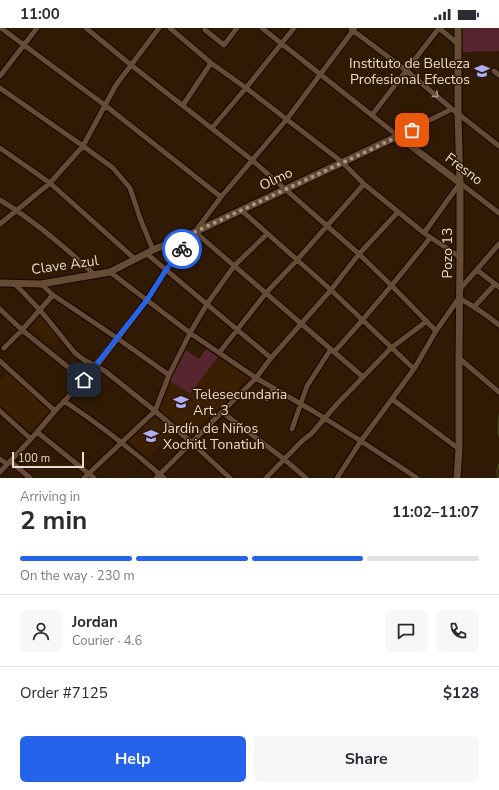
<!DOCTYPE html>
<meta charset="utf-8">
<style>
:root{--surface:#fff;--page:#f7f7f7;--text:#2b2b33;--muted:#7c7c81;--line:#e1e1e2;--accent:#2563eb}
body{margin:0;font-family:"Nunito Sans",sans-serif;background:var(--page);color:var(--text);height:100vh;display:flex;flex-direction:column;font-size:15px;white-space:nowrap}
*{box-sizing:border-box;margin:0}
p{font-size:13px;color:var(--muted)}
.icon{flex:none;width:22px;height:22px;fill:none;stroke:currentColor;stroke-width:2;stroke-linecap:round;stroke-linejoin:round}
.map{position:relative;height:450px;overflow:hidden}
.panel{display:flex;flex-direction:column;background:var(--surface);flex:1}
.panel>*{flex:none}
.scale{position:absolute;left:12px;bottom:10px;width:72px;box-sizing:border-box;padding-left:4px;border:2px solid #ebdbce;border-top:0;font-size:11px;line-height:14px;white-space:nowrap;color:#ebdbce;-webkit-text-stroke:3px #301a04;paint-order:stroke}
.pin{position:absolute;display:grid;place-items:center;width:34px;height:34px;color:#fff;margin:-17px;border-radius:8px;box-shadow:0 2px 6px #0006}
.courier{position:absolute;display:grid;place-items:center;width:40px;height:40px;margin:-20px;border:3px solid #2563eb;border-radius:50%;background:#fff;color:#222;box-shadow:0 1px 5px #0007}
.head em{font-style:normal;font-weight:700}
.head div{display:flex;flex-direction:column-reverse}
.head{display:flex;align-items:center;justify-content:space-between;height:68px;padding:0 20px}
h1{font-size:26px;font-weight:700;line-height:30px}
.bar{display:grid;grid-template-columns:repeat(4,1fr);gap:6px 4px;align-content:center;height:48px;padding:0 20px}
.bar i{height:5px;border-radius:3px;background:var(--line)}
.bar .selected{background:var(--accent)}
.bar p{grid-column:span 4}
.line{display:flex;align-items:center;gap:10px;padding:0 20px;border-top:1px solid var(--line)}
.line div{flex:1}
.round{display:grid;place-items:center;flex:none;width:42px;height:42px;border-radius:6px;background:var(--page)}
.cta{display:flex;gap:8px;margin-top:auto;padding:8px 20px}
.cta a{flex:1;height:46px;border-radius:6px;background:var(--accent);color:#fff;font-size:16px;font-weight:700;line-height:46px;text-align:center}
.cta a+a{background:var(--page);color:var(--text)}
.status{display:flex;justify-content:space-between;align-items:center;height:28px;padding:0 20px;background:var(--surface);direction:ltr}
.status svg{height:11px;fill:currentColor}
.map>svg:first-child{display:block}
</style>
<div class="status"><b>11:00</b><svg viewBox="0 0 49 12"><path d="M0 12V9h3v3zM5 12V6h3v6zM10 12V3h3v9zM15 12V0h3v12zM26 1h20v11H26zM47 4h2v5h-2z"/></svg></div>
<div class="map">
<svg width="499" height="450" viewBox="0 0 499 450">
<rect width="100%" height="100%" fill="#301a04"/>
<path fill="#3b1f02" d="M43,285L64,307L54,319L30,301Z
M218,329L249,350L190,409L160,382L170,353L190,366Z
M7,345L50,382L30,404L0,377V353Z
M154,387L173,404L148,430L128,412Z"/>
<path fill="#572530" d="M463,0H499V23L462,24Z
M206,321L218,329L190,366L170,353L186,322L199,331Z"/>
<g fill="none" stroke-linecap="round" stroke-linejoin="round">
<path stroke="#3d4411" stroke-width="1.5" d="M499,387L498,404L499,409
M498,450L497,443L499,436"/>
<g stroke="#170400" stroke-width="7">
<path id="minor" d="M1,0L106,78L221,169
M86,0L131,37L252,132L359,226L392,258L436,303
M170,0L211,35L246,60L342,134L364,156L424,205L460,229
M262,0L398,108L452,81
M439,0L458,16
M351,1L407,43L452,81L499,118
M205,2L224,17L237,0
M494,43L499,47
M0,48L37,0
M0,60L83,118L113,140L130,160L140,190L153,222
M183,77L211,35
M372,87L439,0
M212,100L246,60L294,0
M0,120L50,155L135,231
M0,172C35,193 65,219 95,247
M241,182L331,262L414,341
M0,196L50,155L83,118L116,57L159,0
M195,204L363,349
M424,205L460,155L499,185
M146,225L271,330
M477,242L499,259
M110,244L190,305L256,350L313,383L361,413L417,450
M15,256L40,282L75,325L84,332L105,343L155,383L191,414L230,450
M41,256L53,267L117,310L169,347
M460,261L499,216
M474,279L495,256
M0,281L22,302L84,352
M4,320L22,302L53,267
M334,324C368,287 399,249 430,210
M219,325L266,265L297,232L364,156
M459,330L499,364
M0,333L55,383
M267,371L274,361
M392,371L459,421
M64,373C99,396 132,422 164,450
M0,383L31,411
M222,384L284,431L306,450
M292,401L307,358L331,321
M37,404L94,450
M0,431L7,436
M10,433L30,450
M0,444L31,411L55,383L84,352L96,339L147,272L166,242L221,169L287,91L355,0
M84,450L155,383L169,347L190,305L207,276L234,238L267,206
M156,450L256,350L271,330L331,262L359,226L398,184
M266,450L302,413L311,406L338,375L391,320L427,293
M337,450L361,413L414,341L436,303L459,270C473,278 487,287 499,297"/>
</g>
<g stroke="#170400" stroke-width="9">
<path id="secondary" d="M0,255L41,256L110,244L153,222L195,204L398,108L460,155
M457,450L459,421V330L460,229V155L458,86V0"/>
</g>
<use href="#minor" stroke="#664c35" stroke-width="5"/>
<use href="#secondary" stroke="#664c35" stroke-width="7"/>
</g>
<defs><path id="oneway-chevron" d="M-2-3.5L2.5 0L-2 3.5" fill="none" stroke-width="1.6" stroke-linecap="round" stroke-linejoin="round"/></defs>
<use stroke="#a89482" href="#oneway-chevron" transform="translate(436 67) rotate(40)"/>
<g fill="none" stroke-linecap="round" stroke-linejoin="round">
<path stroke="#aa9787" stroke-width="4" stroke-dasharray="0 7.2" d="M182,221L195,204L412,102"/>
<path stroke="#2563eb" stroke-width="5" d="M84,352L147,272L166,242L182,221"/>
</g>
<defs>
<g id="university-bare" transform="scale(1.2)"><path d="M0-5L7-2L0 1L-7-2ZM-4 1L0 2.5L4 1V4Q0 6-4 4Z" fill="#b0aefa" stroke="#301a04" stroke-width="2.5" paint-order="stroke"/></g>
<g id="school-bare" transform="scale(1.2)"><path d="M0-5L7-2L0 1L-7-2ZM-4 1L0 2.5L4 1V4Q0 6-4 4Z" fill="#b0aefa" stroke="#301a04" stroke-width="2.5" paint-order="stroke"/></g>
</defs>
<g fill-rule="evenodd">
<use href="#university-bare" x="482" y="43"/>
<use href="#school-bare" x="181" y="374"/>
<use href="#school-bare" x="151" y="408"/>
</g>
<g text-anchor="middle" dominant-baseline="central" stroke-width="3" stroke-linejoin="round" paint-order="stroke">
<g font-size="14" fill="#ebdbce" stroke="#301a04" text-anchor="start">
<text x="470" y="35" text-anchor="end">Instituto de Belleza<tspan x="470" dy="16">Profesional Efectos</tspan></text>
<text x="193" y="366">Telesecundaria<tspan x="193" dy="16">Art. 3</tspan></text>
<text x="163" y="400">Jardín de Niños<tspan x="163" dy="16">Xochitl Tonatiuh</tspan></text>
</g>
<g font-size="14" fill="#ebdbce" stroke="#301a04">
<text transform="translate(464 141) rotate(37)">Fresno</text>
<text transform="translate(276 151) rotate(-25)">Olmo</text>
<text transform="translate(447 225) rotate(-90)">Pozo 13</text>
<text transform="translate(65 237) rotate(-8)">Clave Azul</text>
</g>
</g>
</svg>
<div class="scale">100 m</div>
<div class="pin" style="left:412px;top:102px;background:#ea580c"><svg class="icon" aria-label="bag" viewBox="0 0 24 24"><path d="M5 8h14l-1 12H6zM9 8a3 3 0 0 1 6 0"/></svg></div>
<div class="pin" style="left:84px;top:352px;background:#1f2937"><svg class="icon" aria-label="home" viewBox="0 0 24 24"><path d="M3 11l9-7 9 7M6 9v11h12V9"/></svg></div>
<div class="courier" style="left:182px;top:221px"><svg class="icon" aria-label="bike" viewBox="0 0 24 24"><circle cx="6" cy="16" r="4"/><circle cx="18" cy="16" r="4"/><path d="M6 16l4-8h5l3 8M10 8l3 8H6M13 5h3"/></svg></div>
</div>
<section class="panel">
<div class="head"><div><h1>2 min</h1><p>Arriving in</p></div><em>11:02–11:07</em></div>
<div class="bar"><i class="selected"></i><i class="selected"></i><i class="selected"></i><i></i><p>On the way · 230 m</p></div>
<div class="line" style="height:72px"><a class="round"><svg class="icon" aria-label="person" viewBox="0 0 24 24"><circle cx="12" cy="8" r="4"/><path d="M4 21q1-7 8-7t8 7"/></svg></a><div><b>Jordan</b><p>Courier · 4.6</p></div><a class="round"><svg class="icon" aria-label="chat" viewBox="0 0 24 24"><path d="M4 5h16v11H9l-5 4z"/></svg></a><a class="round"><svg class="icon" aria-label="phone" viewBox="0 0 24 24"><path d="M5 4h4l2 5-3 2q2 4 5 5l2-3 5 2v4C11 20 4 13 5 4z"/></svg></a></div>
<div class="line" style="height:52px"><div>Order #7125</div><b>$128</b></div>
<div class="cta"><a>Help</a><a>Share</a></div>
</section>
